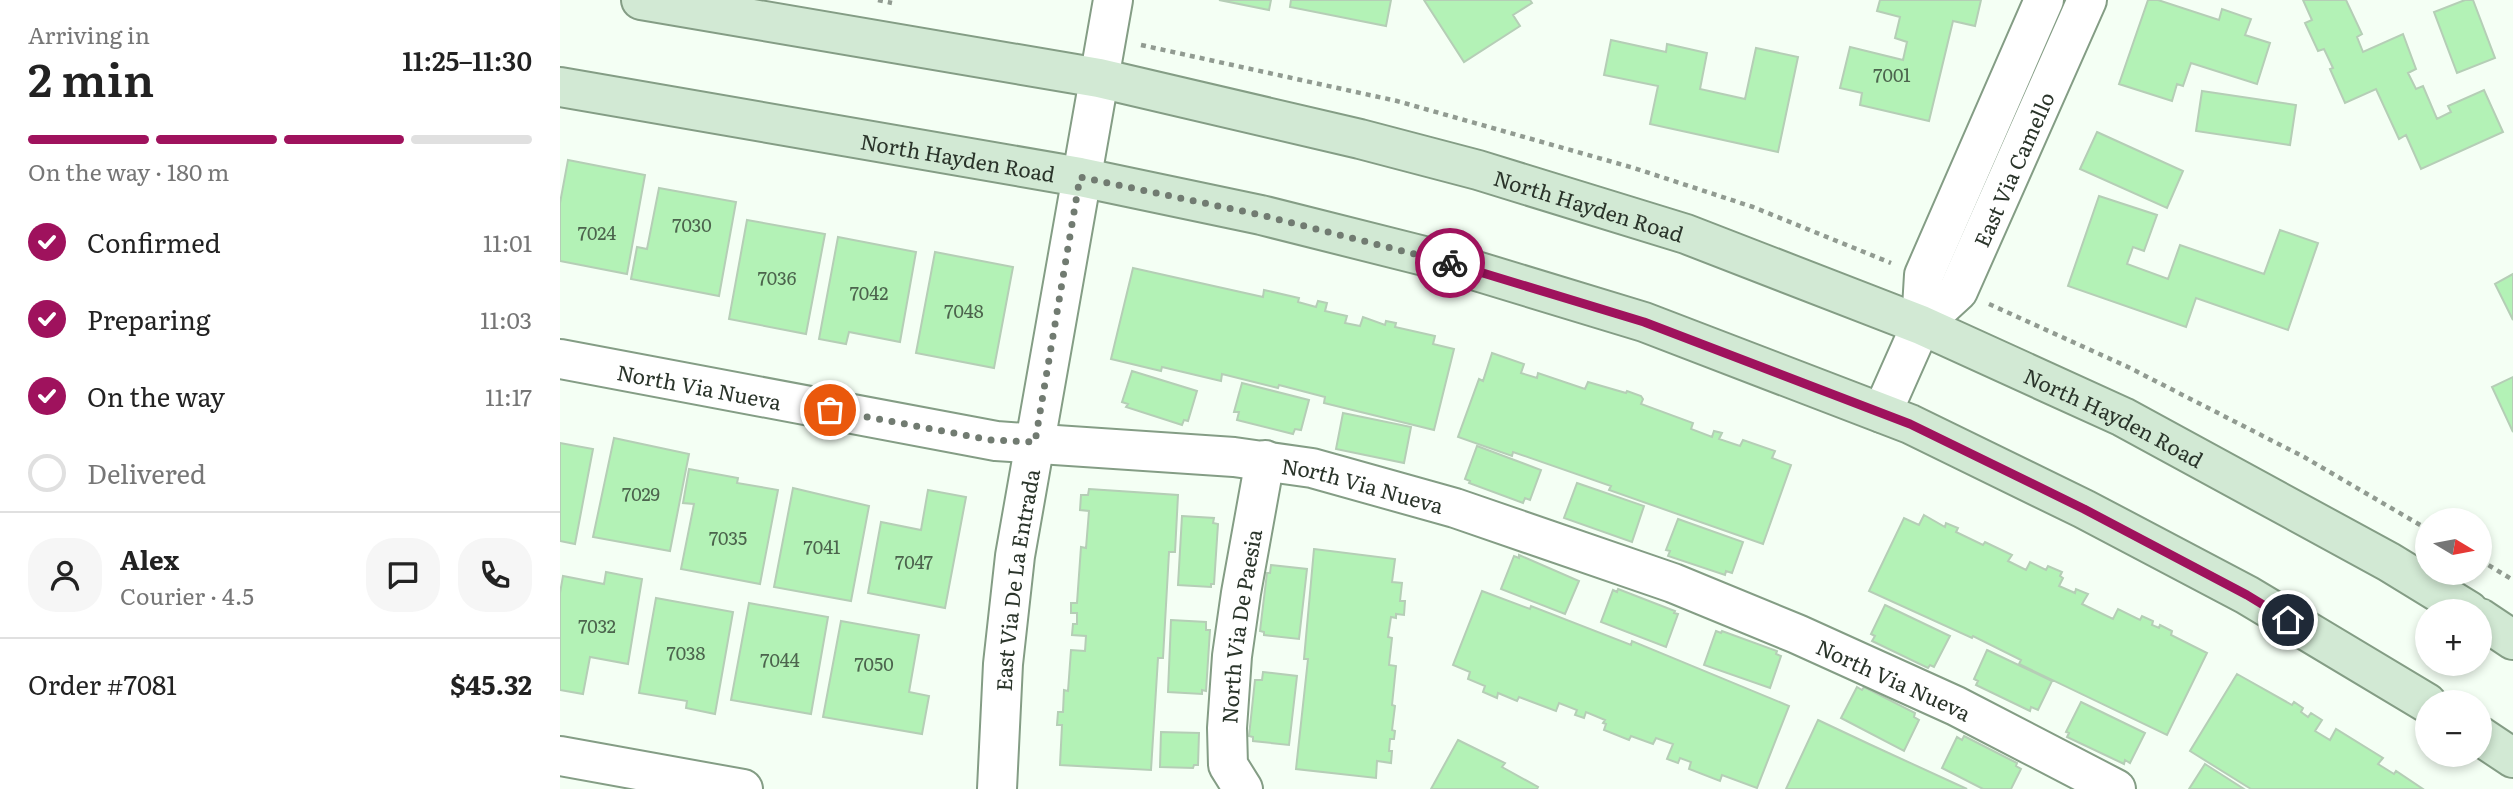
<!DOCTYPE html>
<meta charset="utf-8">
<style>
:root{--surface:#fff;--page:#f6f6f6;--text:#222;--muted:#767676;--line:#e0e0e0;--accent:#9f125d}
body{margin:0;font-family:Literata,serif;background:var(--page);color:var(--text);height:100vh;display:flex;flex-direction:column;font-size:26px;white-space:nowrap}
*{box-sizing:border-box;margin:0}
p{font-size:23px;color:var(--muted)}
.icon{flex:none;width:38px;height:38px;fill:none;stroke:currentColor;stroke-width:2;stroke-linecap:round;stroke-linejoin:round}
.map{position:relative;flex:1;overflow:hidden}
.sheet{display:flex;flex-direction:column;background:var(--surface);width:560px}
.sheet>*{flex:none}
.needle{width:46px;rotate:100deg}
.controls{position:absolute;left:1855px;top:508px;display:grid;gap:14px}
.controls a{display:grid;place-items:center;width:77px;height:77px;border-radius:50%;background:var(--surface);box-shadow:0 4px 10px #0003;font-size:35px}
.pin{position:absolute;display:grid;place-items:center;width:60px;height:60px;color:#fff;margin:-30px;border:4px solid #fff;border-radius:50%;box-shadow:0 2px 7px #0007}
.courier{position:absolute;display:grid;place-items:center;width:70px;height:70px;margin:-35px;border:5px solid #9f125d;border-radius:50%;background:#fff;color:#222;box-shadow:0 2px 9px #0007}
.headline em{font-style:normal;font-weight:600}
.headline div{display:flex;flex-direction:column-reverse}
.headline{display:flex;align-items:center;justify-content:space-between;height:119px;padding:0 28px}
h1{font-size:46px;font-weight:600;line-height:52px}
.bar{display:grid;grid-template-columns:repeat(4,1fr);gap:10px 7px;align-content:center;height:84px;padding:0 28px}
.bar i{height:9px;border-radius:5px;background:var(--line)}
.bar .active{background:var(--accent)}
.bar p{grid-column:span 4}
.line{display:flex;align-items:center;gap:18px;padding:0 28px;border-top:2px solid var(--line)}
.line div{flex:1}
.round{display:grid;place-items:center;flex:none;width:74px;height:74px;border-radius:28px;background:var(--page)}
ol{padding:0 28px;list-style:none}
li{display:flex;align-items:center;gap:21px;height:77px}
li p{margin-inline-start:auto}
li .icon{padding:7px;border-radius:50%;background:var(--accent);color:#fff;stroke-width:4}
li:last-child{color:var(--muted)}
li i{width:38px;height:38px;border:4px solid var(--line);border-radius:50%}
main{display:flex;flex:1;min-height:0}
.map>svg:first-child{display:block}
</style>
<main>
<section class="sheet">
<div class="headline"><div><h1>2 min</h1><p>Arriving in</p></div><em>11:25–11:30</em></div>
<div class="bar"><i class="active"></i><i class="active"></i><i class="active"></i><i></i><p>On the way · 180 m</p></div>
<ol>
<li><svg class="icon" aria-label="check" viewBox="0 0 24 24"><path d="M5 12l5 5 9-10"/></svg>Confirmed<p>11:01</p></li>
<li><svg class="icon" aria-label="check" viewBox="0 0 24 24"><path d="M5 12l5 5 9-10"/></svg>Preparing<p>11:03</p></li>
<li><svg class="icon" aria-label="check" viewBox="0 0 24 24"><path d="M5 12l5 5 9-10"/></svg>On the way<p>11:17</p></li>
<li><i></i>Delivered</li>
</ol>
<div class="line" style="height:126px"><a class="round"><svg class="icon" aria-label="person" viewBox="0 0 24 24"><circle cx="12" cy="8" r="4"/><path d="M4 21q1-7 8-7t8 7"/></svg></a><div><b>Alex</b><p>Courier · 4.5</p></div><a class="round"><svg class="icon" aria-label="chat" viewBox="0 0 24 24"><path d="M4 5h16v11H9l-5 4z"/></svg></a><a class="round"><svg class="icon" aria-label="phone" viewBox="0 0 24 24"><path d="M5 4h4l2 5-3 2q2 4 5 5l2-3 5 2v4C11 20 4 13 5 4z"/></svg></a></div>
<div class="line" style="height:91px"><div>Order #7081</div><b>$45.32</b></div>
</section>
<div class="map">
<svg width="1953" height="789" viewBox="0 0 1953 789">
<rect width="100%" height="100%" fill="#f4fff4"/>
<path fill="#b3f2b6" stroke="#b5ceb6" stroke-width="2" d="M659,0H711L709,10Z
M731,0H831L826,26L730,7Z
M864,0H970L972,3L953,15L960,26L904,62Z
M1320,0H1421L1415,26L1393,21L1369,121L1300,105L1302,93L1280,88L1290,47L1343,60L1347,42L1335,38L1340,17L1317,11Z
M1588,0H1598L1659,20L1662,9L1691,19L1685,35L1710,43L1697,84L1631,63L1623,86L1617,84L1612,101L1559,84Z
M1743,0H1786L1802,34L1797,37L1803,52L1843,34L1856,69L1848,73L1856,89L1863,86L1877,119L1891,112L1888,106L1924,90L1943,132L1861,169L1846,135L1839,139L1816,89L1785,103L1770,69L1773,68L1764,49L1758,51L1745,23L1752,20Z
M1905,0H1913L1935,58L1897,73L1874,12Z
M1051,40L1106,52L1107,44L1147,53L1140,89L1185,99L1196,48L1238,57L1218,152L1090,124L1098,86L1044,75Z
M1642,91L1736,105L1730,145L1636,131Z
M1537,132L1623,171L1607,208L1520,169Z
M8,160L85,175L67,274L0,261V203Z
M99,188L176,202L159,296L71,279L77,247L87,249Z
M1539,196L1597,215L1584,251L1573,247L1567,264L1608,279L1620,245L1704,274L1720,230L1758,243L1728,330L1636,298L1626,327L1508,286Z
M187,220L265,234L246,334L169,319Z
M278,237L356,252L340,342L289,332L286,344L259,339Z
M375,252L453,267L434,368L356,353Z
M573,268L703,297L704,290L739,298L738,302L756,307L758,301L767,303L765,311L787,316L785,323L800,326L803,317L825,325L826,321L836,323L835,327L875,336L873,344L894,349L874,430L764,403L765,397L719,385L718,388L662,374L661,381L602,367L601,371L551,359Z
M1953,274V320L1935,284Z
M932,353L964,364L961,373L977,378L978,373L1025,389L1028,382L1066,393L1067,391L1081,396L1083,399L1081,404L1133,423L1131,429L1152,437L1154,431L1162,433L1159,439L1180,446L1183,440L1215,451L1212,458L1231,465L1203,544L1049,490L1051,486L953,452L952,456L898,437L919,379L923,381Z
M572,371L637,391L628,421L624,420L622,425L566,407L568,404L562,402Z
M1953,377V432L1932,387Z
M682,383L749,400L741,430L735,429L733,434L677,420L679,412H674Z
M783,413L851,427L844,463L776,449Z
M54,438L129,454L110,551L33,537Z
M0,443L33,449L15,544L0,541Z
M917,446L981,470L970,500L965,498L963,503L909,483L910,481L905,479Z
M129,469L178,478L177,483L218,490L200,584L121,569L134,504L123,503Z
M1017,483L1084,506L1072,542L1004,518Z
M233,488L309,506L291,601L214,587Z
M529,489L618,495L615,552H609L603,658H598L591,770L500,765L502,725H497L498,712H503L504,690L508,691L511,650L525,651L526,636L512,635L513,624H517V613H511V603H517L521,547L526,548L529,511L520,510L521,495H528Z
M368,490L406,497L385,608L308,593L321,522L361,530Z
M1364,515L1385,527L1386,523L1398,528L1396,532L1423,545L1425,542L1452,555L1448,561L1466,570L1470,562L1486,570L1488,566L1502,572L1500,576L1503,578L1499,586L1515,593L1516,589L1528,594L1522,604L1553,619L1558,609L1580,620L1582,616L1593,621L1592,625L1599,628L1600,625L1612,631L1611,635L1647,653L1607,735L1459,664L1461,660L1413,636L1412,638L1309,591L1344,518L1359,525Z
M622,516L654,518L653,523L658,524L654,584H651V587L618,585Z
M1118,519L1183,542L1172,573L1166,571L1165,575L1108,556L1110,551L1106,550Z
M754,549L835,559L832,582L842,583L840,601H845L844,615L836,614V618L831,617L828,637L832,638L829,665L836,666L832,705L835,706L832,730L835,731L834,739H830L829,751H832L831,763L817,761L816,778L736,769L748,659H744Z
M959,555L1019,581L1005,614L941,589L954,556L959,558Z
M711,565L747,569L739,639L704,635V632L700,631L707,573H710Z
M46,572L82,579L68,664L30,657L23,694L0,690V593L3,576L44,584Z
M1058,589L1115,611L1114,613L1118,614L1106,647L1041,622L1053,590L1057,592Z
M922,591L970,609L971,606L1071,645L1072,641L1229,706L1197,788L1162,775L1160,781L1129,769L1131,762L1120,758L1118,763L1107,759L1113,744L1096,738L1093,744L1071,736L1069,740L1044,730L1046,724L1043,723L1045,720L1026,712L1024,718L1015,715L1017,710L999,703L996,711L959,697L957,701L938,693L937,698L923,692L925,686L908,679L910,672L893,665Z
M96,598L173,612L155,714L126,708L127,701L79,693Z
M189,603L268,617L251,714L171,700Z
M1325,605L1390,636L1374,667L1370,665L1368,668L1312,641L1315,636L1311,634Z
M611,620L646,622V630H650L646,691L642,690V694L608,692Z
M281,621L359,635L349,692L369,696L362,734L263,717Z
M1156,631L1161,633L1162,631L1217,651L1216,654L1221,656L1210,688L1144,665Z
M1427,650L1492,681L1478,710L1471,707L1470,711L1416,685L1418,681L1414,679Z
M703,672L737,676L729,745L693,741V737L689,736L695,680H702Z
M1677,674L1732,705L1734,702L1743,708L1741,712L1748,717L1751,713L1762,720L1755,731L1770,740L1776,729L1823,758L1818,764L1834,774L1836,771L1863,789H1691L1630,751Z
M1297,687L1302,690L1304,687L1355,713L1354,717L1359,720L1344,751L1281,718Z
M1521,702L1585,733L1570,763L1565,760L1564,764L1507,737L1509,733L1506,732Z
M1258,720L1309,744L1407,789H1226Z
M601,732L639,733L638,765H634L633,768L600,767Z
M1404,736L1457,763L1456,766L1461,769L1451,789H1423L1382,768L1397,737L1402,740Z
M898,740L945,763L942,767L978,787L977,789H871Z
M1645,764L1684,789H1629Z"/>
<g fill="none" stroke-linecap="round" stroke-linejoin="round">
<g stroke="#849d85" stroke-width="42">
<g id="minor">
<path id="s1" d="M1361,325L1398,291L1527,0"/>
<path id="s2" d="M0,359L436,441L674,457L752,468L895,508L1113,583L1237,634L1396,706L1556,789"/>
<path d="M1322,413L1361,325L1364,275L1484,0"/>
<path d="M0,756L183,789"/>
<path id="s3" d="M437,789L443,664L455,556L553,0"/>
<path id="s4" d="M683,789L668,765L667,728L672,656L681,593L705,460"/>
</g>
</g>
<g stroke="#849d85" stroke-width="42">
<g id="secondary">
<path id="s5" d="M81,0L539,78L800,139L918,170L1126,234L1361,325L1563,417L1829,562L1909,611"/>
<path id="s6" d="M0,87L520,177L701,215L880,260L1084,322L1350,424L1524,509L1687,595L1867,703"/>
<path d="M1920,618L1953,640"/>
<path d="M1920,736L1953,758"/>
</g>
</g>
<path stroke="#919b91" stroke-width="4.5" stroke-dasharray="5 5" stroke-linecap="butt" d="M318,0L332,3
M581,45L837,101L1074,168L1193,207L1331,263
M1429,304L1568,367L1744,457L1867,529
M1920,560L1953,580"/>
<use href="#minor" stroke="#fff" stroke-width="38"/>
<use href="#secondary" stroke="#d2e9d4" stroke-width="38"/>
</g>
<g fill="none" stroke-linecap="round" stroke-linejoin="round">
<path stroke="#717b71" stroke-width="7" stroke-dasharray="0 12.6" d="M270,410L431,440L475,442L520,177L701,215L890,263"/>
<path stroke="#9f125d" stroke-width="9" d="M890,263L1084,322L1350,424L1524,509L1687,595L1728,620"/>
</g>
<g text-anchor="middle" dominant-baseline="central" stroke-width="5" stroke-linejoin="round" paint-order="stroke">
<g font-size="18" fill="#4c644d">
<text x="1332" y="74">7001</text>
<text x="132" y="224">7030</text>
<text x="37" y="232">7024</text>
<text x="217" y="277">7036</text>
<text x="309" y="292">7042</text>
<text x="404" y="310">7048</text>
<text x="81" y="493">7029</text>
<text x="168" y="537">7035</text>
<text x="262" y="546">7041</text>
<text x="354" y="561">7047</text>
<text x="37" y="625">7032</text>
<text x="126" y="652">7038</text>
<text x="220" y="659">7044</text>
<text x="314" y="663">7050</text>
</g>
<g font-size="21" fill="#2a342a" stroke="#fff">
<text stroke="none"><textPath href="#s6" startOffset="404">North Hayden Road</textPath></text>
<text stroke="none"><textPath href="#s1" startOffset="184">East Via Camello</textPath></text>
<text stroke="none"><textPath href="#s5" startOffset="971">North Hayden Road</textPath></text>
<text stroke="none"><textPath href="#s2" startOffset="142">North Via Nueva</textPath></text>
<text stroke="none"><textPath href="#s5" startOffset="1538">North Hayden Road</textPath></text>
<text stroke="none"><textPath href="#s2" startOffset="814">North Via Nueva</textPath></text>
<text stroke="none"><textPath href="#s3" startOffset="210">East Via De La Entrada</textPath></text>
<text stroke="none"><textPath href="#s4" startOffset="168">North Via De Paesia</textPath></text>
<text stroke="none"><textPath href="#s2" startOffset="1381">North Via Nueva</textPath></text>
</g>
</g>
</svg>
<div class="controls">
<a><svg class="needle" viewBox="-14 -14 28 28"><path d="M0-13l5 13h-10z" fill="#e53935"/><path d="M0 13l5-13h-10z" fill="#767676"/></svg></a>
<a>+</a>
<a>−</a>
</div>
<div class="pin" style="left:270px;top:410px;background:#ea580c"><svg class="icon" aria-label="bag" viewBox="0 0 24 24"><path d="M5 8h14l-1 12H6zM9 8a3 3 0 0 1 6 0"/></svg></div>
<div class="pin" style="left:1728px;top:620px;background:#1f2937"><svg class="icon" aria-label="home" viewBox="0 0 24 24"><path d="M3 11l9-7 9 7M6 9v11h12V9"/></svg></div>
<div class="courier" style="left:890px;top:263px"><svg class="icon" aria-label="bike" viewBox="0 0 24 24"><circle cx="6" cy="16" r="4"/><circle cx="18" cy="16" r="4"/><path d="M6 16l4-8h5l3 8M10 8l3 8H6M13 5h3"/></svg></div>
</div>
</main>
